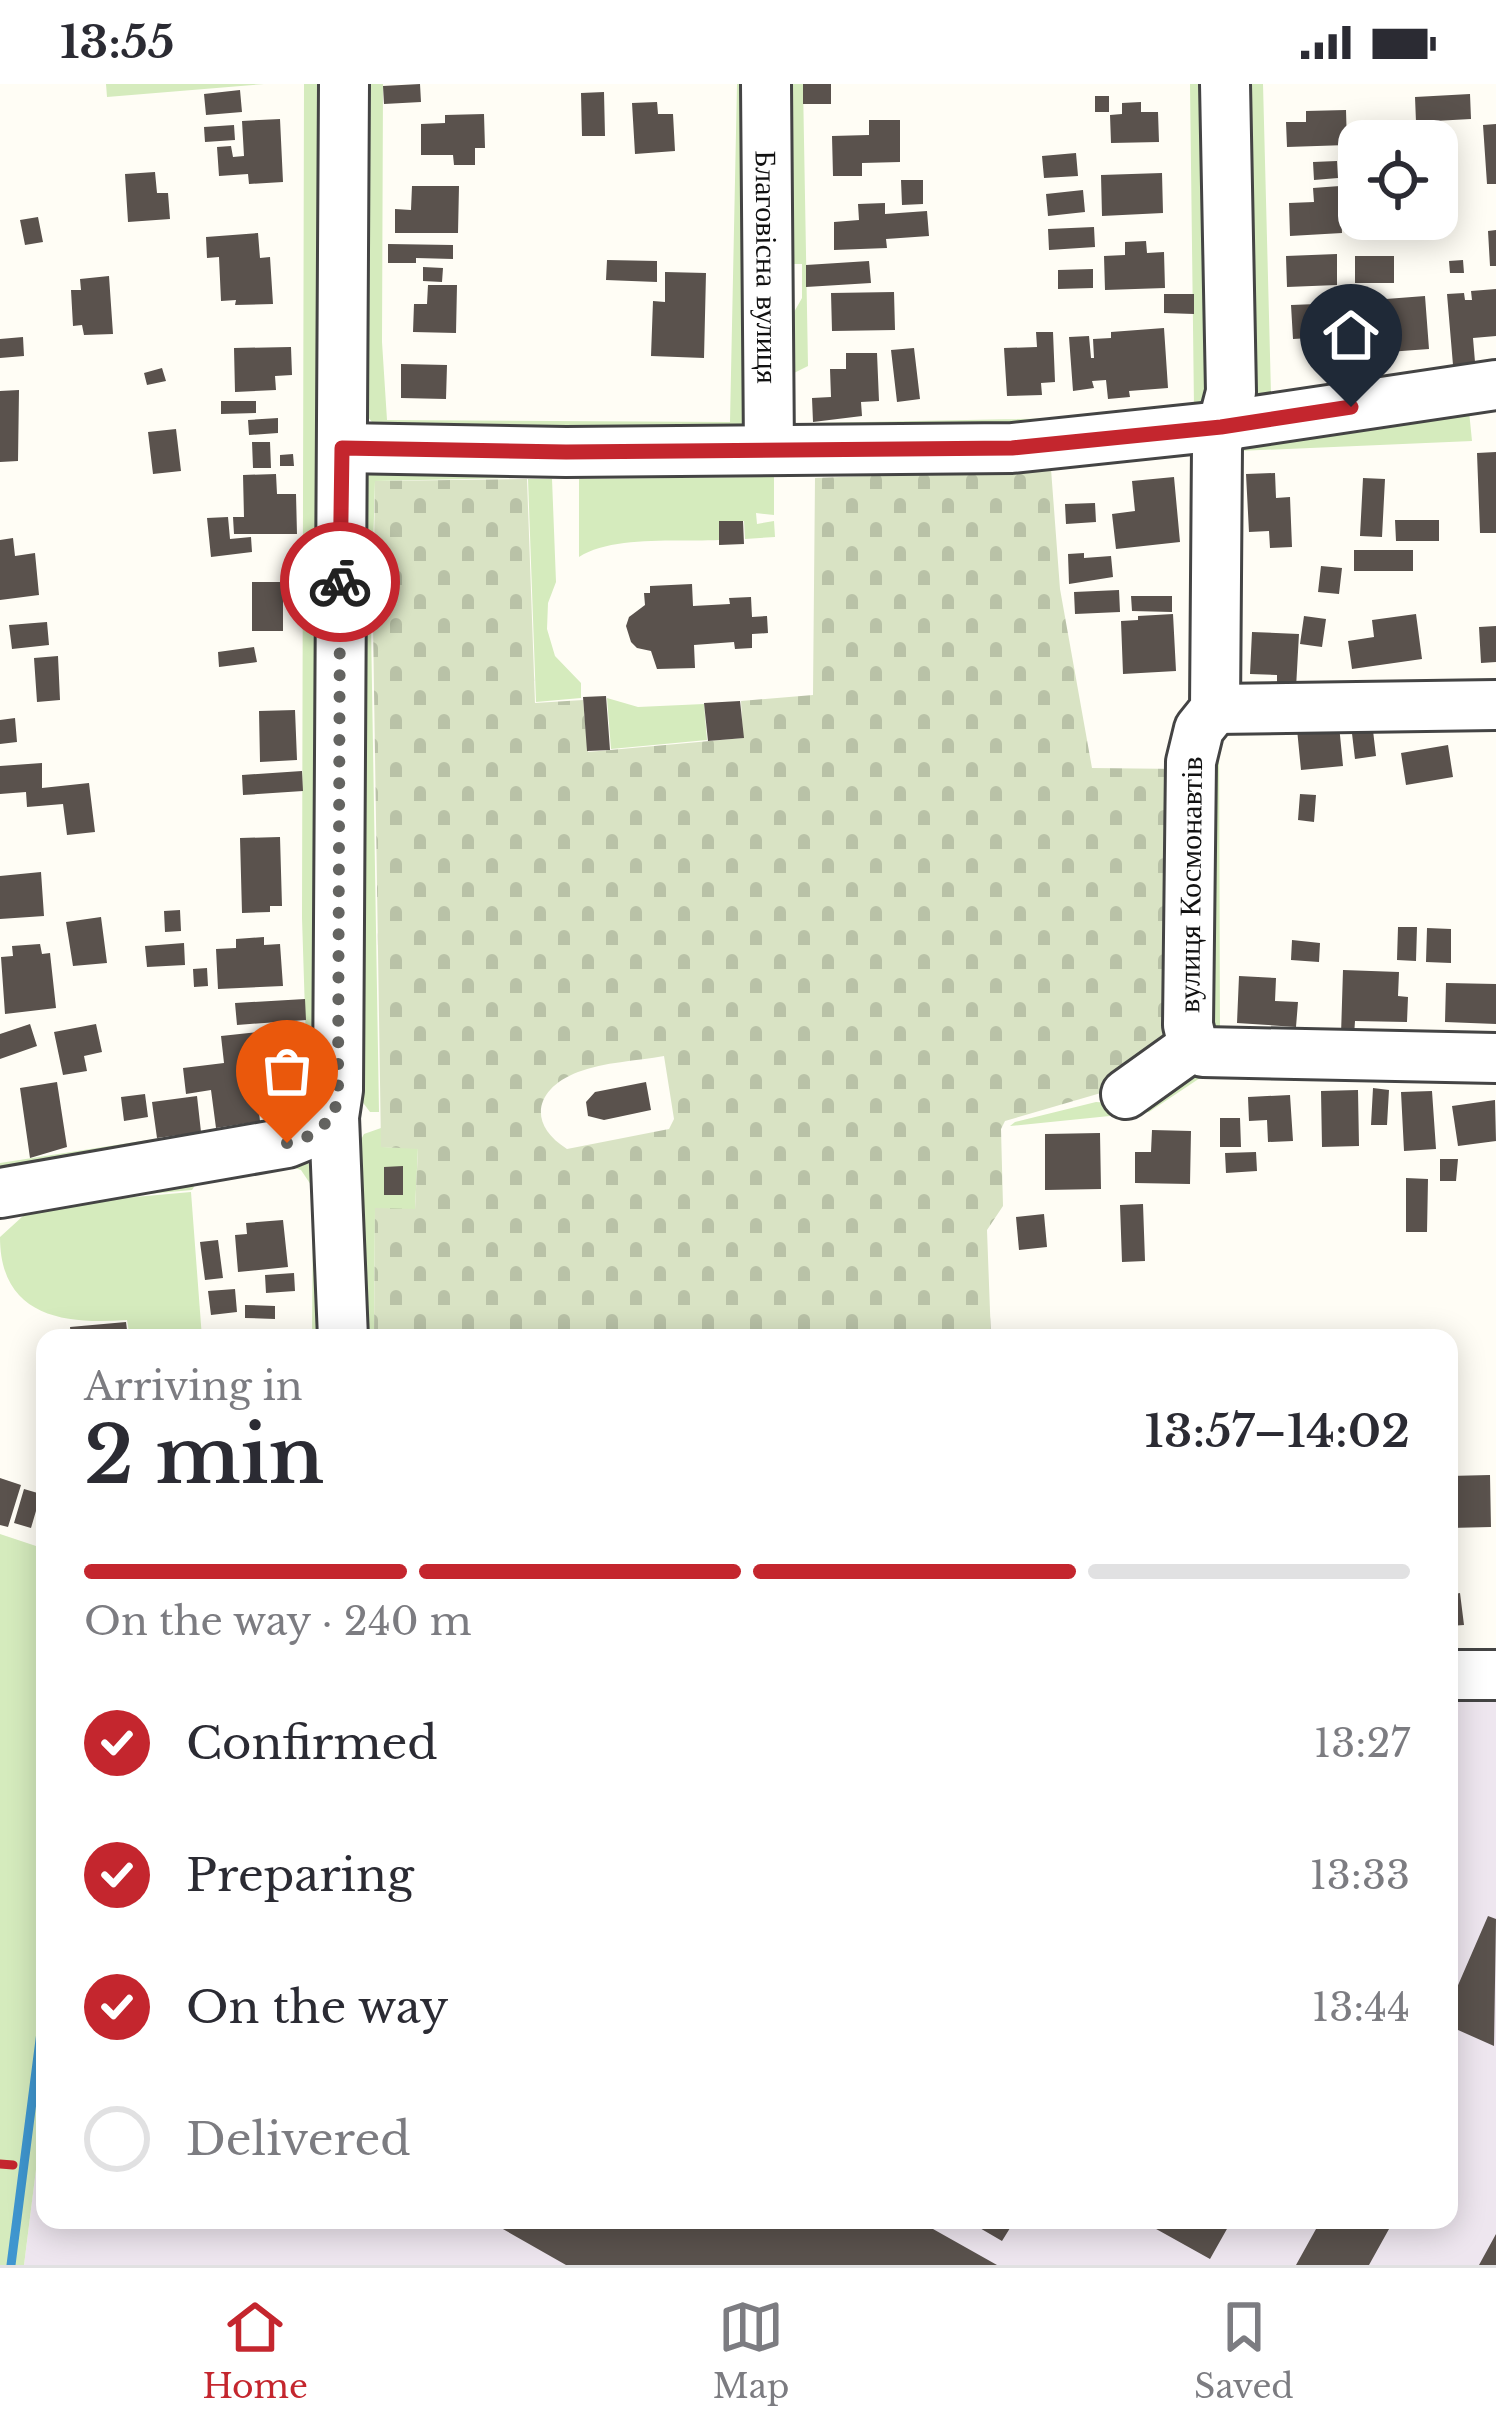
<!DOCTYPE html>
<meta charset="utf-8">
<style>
:root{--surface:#fff;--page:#f2f2f3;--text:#2b2b33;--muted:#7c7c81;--line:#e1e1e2;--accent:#c4262e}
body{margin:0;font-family:"Libre Baskerville",serif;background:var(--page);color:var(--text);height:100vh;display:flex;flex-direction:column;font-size:45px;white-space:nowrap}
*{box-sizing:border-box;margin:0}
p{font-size:39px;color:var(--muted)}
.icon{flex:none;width:66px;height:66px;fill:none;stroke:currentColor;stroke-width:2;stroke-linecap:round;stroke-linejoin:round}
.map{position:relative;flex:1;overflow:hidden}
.drawer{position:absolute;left:36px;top:1245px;width:1422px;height:900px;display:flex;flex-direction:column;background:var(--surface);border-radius:24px;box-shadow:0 6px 30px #0003}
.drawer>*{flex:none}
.fabs{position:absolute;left:1338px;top:36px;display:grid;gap:24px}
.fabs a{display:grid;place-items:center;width:120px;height:120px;border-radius:24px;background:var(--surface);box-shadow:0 6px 30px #0003;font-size:60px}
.pin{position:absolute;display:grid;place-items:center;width:102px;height:102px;color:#fff;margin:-123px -51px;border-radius:50% 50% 50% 0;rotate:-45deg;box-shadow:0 0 12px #0007}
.pin .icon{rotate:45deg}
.courier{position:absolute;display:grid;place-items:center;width:120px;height:120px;margin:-60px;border:9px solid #c4262e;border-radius:50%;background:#fff;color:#222;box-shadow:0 3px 15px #0007}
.overview em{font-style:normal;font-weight:600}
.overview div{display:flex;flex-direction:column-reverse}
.overview{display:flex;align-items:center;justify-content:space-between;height:204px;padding:0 48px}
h1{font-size:78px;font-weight:600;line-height:90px}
.bar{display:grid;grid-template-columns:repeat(4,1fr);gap:18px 12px;align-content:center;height:144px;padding:0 48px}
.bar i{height:15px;border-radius:9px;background:var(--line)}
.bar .active{background:var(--accent)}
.bar p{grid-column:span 4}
ol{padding:0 48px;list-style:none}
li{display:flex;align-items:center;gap:36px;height:132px}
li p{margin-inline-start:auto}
li .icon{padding:12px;border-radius:50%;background:var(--accent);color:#fff;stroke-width:4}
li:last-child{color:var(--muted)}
li i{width:66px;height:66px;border:6px solid var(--line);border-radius:50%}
.status{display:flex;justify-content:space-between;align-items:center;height:84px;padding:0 60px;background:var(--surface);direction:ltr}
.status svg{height:33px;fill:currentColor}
.dock{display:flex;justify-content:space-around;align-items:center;height:168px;border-top:3px solid var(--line);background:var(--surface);font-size:33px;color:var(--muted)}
.dock a{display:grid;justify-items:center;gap:6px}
.dock .active{color:var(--accent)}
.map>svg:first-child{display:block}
</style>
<div class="status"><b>13:55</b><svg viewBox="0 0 49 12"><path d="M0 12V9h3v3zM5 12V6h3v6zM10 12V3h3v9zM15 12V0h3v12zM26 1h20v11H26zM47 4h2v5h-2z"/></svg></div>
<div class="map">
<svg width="1496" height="2181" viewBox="0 0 1496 2181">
<defs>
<pattern id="cemetery-stones" width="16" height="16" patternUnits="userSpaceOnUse" patternTransform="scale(3)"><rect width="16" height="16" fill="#d9e3c4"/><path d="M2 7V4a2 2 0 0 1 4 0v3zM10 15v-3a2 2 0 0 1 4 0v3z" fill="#b9c2a7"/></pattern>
</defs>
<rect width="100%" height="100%" fill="#fffdf5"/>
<path fill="#eee6ef" d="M1449,1613L1496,1614V2181H24L45,2014V2136H1449Z"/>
<path fill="#d5ebbd" d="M106,0H264L107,13Z
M304,0H326L321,1005L304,1034L0,1090V1079L296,1033L298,964L306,959L302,834Z
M367,0H383L382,258L387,336L730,338L737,0H757L745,342L736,345L376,343L363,327L369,135Z
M780,0H803L808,282L786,293L785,244L802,214V180H790Z
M1190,0H1213L1207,322C1078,339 951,341 821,342L812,339L1074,334L1194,323Z
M1246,0H1263L1271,310L1355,296L1354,301L1250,316Z
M1469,327L1472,357L1238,367L1239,613L1227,364Z
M361,387L512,390L514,394L375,397L371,535H358Z
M774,393V431L756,429L757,440L774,437L775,453L745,455L744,437H719V456C680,458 612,451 579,473V395Z
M552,395L556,498L548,519L547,545L555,572L581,599V614L536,618L528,395Z
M359,542H371L379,1028H370L361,1016L354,636Z
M607,614L638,623L704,620L707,656L611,665Z
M1219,639L1220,950L1204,944L1198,841Z
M1194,987L1206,990L1149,1028L1010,1042L1015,1038L1096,1018L1141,1021Z
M381,1044L382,1063L418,1064L415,1125H375L374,1254H359L357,1063L364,1050Z
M295,1073L321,1086L328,1107L327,1254H312L313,1104L301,1086L289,1082L201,1092L192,1106L38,1120L125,1095Z
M191,1108L202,1254H130L127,1236C63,1241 0,1232 0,1153L34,1122Z
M0,1450L45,1465V2014L24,2181H0Z"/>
<path fill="url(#cemetery-stones)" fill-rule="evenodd" d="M1051,385L1060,505L1092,684L1182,685L1168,964L1118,1004L1005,1037L1001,1045L1003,1122L987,1146L991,1254H374L375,1124L415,1125L418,1065L381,1063L373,540L375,397L527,395L535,619L583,616L588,668L743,654L741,617L813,611L815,394ZM664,972L674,1035L669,1045L567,1065C526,1039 536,1004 578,988C604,978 637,977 664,972Z"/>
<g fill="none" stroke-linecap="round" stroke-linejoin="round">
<path stroke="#3f96cf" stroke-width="9" d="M11,2181L45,1917"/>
</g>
<path fill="#5a524d" d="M420,0L421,18L384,20L383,2Z
M803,0H831V20H803Z
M240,6L242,28L206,31L204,10Z
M604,8L605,52H582L581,9Z
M1470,10L1471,35L1416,38L1415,13Z
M1095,12H1109V28H1095Z
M657,18L658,30H673L675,67L635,70L632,19Z
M1141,18V28H1158L1159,58L1111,59L1110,31L1122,30V19Z
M1346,26L1347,61L1287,63L1286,38H1306V27Z
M484,30L485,64H475V81H454L453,71H421V40L445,39V31Z
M280,35L283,98L249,100L248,90L219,92L217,63L231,62L233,73L244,72L242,37Z
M869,36H900V78L862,79V92H833L832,52L869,51Z
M1496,40V100H1487L1483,41Z
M234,41L235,56L205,58L204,43Z
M1076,69L1078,92L1044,94L1042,72Z
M1337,77L1338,94L1314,96L1313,78Z
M155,88L157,109H168L170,135L128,138L125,90Z
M1162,89L1163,129L1102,132L1101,91Z
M901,96H923V120L902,121Z
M412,102H459L458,149H395V125L411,126Z
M1340,102L1342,149L1290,152L1289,119L1314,118L1313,104Z
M1083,106L1085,128L1048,132L1046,110Z
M885,119V130L927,127L929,152L886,155L887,164L834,166V138L859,136L858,120Z
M38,133L43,158L25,161L20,136Z
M1094,143L1095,163L1049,166L1048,145Z
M1496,146V182H1490L1488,147Z
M258,149L260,174L270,173L273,220L235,221L236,216L221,217L219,173L207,174L206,153Z
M1146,157L1147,169L1164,168L1165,204L1105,206L1104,172L1125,171V158Z
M388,160L453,161V175L416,174V179H388Z
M1337,170V201L1287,203L1286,172Z
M1355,172H1394V199H1355Z
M607,176L657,177V198L606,196Z
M1463,176L1464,189H1450L1449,177Z
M869,177L871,199L806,203V181Z
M423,183L443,184L442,198L423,197Z
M1093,185V204L1058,205V186Z
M665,188L706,189L704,274L651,272L653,217L665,218Z
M109,192L113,250L84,251L82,241L73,242L71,206H81L80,195Z
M428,201H457L456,249L413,248L414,220H427Z
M1496,205V252L1473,254L1475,278L1453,281L1447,210L1464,209L1465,216H1472L1471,207Z
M894,208L895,246L832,247L831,209Z
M1164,210H1194V230L1164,229Z
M1425,212L1429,265L1388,268L1387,257L1377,258L1373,216Z
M1343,219L1346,275L1311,276L1310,254L1293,255L1291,221Z
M1164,244L1168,304L1129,307L1130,313L1108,315L1106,296L1092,297L1094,304L1073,307L1069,253L1089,252L1091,274H1094L1093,255L1111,254V248Z
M1036,248H1053L1055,298L1041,299L1042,311L1007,312L1004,264L1037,263Z
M23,253L24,272L0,274V255Z
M291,263L292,291L275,292L276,306L235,308L234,264Z
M914,264L920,315L897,318L891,266Z
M846,269H877L879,317L861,318L862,332L813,338L812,314L831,313L830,285H846Z
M401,280L447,281L446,315L401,314Z
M162,284L166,297L147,301L144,289Z
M19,306L18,377L0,378V307Z
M221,317H256V329L221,330Z
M278,334V349L249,351L248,336Z
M176,345L181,387L153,390L148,348Z
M252,358H270L271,384H253Z
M1496,368V449H1480L1477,369Z
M293,370L294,382H280V371Z
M1275,389L1276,414L1290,413L1292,463L1270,464L1269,447L1249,448L1246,390Z
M276,390L277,410H296L297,450H234L233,433H244L243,391Z
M1174,393L1180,458L1116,465L1112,430L1135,427L1132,397Z
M1363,394L1385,395L1382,453L1360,452Z
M1095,419L1096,438L1066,440L1065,420Z
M228,433L230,455L251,453L252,468L211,473L207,434Z
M1395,436H1439V457H1396Z
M719,437H743L744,460L719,461Z
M13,454L15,472L35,469L39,511L0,516V456Z
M1354,466H1413V487H1354Z
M1084,469V474L1111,472L1113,493L1069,500L1068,470Z
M1321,482L1342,484L1339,510L1318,508Z
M252,498H283V547H252Z
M692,500L693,522L730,520L729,514L751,513L752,533L767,532L768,549L752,550V564L735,565L734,558L694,561L695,584L657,585L651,567L637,564L631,558L626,542L629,533L645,521L644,509H650V502Z
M1119,506L1120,528L1075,530L1074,508Z
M1131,512H1172V528L1132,527Z
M1173,530L1176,587L1123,590L1121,537L1138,536V532Z
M1416,530L1422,575L1352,585L1348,557L1374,553L1372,536Z
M1304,532L1326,535L1322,563L1300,560Z
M47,538L49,561L12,565L9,541Z
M1496,542V578L1481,579L1479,543Z
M1252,548L1299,550L1296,604H1277V591L1250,590Z
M254,563L257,578L219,583L218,568Z
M58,572L60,616L37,618L34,574Z
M606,612L610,666L587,667L583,613Z
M740,617L744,654L708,657L704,619Z
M295,626L297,676L260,678L259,627Z
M15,634L17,658L0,660V636Z
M1372,638L1376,672L1355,675L1351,641Z
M1339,641L1343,682L1301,686L1297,645Z
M1448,661L1453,693L1406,701L1401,669Z
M42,679V704L89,699L95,748L67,751L63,720L27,723L26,708L0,710V682Z
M302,687L303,707L243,711L242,691Z
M1300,710L1316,711L1314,738L1298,736Z
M280,753L282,822H270V828L242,829L240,754Z
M41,788L44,832L0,835V792Z
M180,826L181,847L165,848L164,827Z
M101,833L107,879L73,882L66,838Z
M1398,843H1417L1416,877L1397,876Z
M1427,844L1451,845V879L1426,878Z
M264,853V861L280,860L283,902L218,905L216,865L236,864V855Z
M1292,856L1320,859L1319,878L1291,876Z
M184,859L185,881L147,883L145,862Z
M40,860L42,870L50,869L56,924L5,930L1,873L13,872L12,862Z
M207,884L208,902L194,903L193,885Z
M1343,886L1399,888L1398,912L1408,913L1407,938L1355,937L1354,952L1341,951Z
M1239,892L1276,894L1275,917L1298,918L1296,943L1237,939Z
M1446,899L1496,900V940L1445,938Z
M305,915L306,936L237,941L235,919Z
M30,940L37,962L0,975V950Z
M96,940L102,968L84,972L87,987L63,991L54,948Z
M258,948L262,982L275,980L277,998L256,1001L260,1037L216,1044L211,1006L186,1010L183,984L224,979L221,952Z
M57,998L67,1063L30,1074L20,1004Z
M646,998L651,1026L604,1036L588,1032L586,1018L595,1008Z
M1373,1004L1389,1006L1387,1041H1371Z
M1358,1006L1359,1062L1322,1063L1321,1007Z
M1432,1007L1436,1065L1404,1067L1401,1008Z
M145,1010L148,1033L124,1037L121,1013Z
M1290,1011L1293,1057L1268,1058L1267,1036L1249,1037L1248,1013Z
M197,1012L201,1048L157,1054L152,1018Z
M1495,1016L1496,1057L1458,1062L1452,1022Z
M1220,1034H1240L1241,1063H1220Z
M1152,1046L1191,1047L1190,1100L1135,1099V1068H1151Z
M1100,1049L1101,1105L1045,1106V1050Z
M1256,1068L1257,1087L1226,1089L1225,1069Z
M1440,1075H1458L1456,1097H1440Z
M403,1082V1111H384V1083Z
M1406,1094L1428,1095L1427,1148H1406Z
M1143,1120L1145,1177L1122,1178L1120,1121Z
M1044,1130L1047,1163L1019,1166L1016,1133Z
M283,1136L288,1183L238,1188L235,1151L247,1150L246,1139Z
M218,1156L223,1194L205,1196L200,1158Z
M294,1189L295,1207L266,1209L265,1191Z
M235,1205L237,1228L211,1231L208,1207Z
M245,1221L275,1222V1235L245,1234Z
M126,1238L128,1254H71L70,1243Z
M1490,1391L1491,1443L1449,1444V1392Z
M0,1394L21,1401L8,1443L0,1441Z
M24,1405L41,1410L31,1444L14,1439Z
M1460,1509L1464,1541L1449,1542V1511Z
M1488,1832L1496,1835L1494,1962L1449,1942V1922Z
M487,2136H917L997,2181H566Z
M966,2136H1015L1002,2157Z
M1140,2136H1232L1210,2175Z
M1321,2136H1394L1369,2181H1296Z
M1496,2150V2181H1479Z"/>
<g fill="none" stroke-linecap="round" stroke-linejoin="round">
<g stroke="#444" stroke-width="54">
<g id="minor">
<path id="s1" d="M766,0L769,366"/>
<path d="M342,364L566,368L1012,364L1221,342L1496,301"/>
<path d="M1215,625L1496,621"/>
<path id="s2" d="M1193,962L1188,941L1191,678L1199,645L1215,625L1217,362L1231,308L1225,0"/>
<path d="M1126,1010L1193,962L1203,968L1496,974"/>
<path d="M0,1109L287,1059L319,1046L334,1033"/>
<path d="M343,1254L334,1033L338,1006L344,0"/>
<path d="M1449,1591H1496"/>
</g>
</g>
<use href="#minor" stroke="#fff" stroke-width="48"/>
<path stroke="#c4262e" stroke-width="9" d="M0,2080L13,2081"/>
</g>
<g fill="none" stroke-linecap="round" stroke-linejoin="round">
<path stroke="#646461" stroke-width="12" stroke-dasharray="0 21.6" d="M287,1059L304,1055L334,1033L338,1006L340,498"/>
<path stroke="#c4262e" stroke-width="15" d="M340,498L342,364L566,368L1012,364L1221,343L1351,323"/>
</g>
<g text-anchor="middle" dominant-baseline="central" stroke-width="12" stroke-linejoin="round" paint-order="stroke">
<g font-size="30" fill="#111" stroke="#fff">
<text stroke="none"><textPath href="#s1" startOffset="183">Благовісна вулиця</textPath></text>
<text stroke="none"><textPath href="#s2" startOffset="162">вулиця Космонавтів</textPath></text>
</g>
</g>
</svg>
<div class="fabs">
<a><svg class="icon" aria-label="locate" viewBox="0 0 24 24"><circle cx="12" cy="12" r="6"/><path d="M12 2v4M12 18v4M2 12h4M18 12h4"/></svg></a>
</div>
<div class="pin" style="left:287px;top:1059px;background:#ea580c"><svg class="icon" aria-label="bag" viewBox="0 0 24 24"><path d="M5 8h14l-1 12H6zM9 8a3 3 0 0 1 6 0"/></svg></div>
<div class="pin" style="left:1351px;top:323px;background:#1f2937"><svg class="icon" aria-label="home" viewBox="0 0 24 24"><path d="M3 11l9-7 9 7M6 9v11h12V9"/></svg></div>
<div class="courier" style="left:340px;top:498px"><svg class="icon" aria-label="bike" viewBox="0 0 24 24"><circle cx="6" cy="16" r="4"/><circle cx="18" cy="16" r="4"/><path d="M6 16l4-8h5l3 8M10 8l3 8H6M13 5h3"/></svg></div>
<section class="drawer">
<div class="overview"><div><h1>2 min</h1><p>Arriving in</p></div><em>13:57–14:02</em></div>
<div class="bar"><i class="active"></i><i class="active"></i><i class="active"></i><i></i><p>On the way · 240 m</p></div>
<ol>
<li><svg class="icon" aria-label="check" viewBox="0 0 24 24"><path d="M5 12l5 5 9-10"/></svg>Confirmed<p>13:27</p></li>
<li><svg class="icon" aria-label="check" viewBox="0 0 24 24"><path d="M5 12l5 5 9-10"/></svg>Preparing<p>13:33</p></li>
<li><svg class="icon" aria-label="check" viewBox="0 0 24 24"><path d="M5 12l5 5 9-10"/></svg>On the way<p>13:44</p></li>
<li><i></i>Delivered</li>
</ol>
</section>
</div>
<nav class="dock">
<a class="active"><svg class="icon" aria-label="home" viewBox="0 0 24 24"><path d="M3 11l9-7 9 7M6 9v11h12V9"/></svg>Home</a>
<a><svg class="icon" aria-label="map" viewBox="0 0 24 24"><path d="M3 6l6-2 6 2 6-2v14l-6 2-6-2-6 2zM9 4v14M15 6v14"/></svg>Map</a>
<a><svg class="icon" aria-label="saved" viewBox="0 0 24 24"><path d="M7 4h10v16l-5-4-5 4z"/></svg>Saved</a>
</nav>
